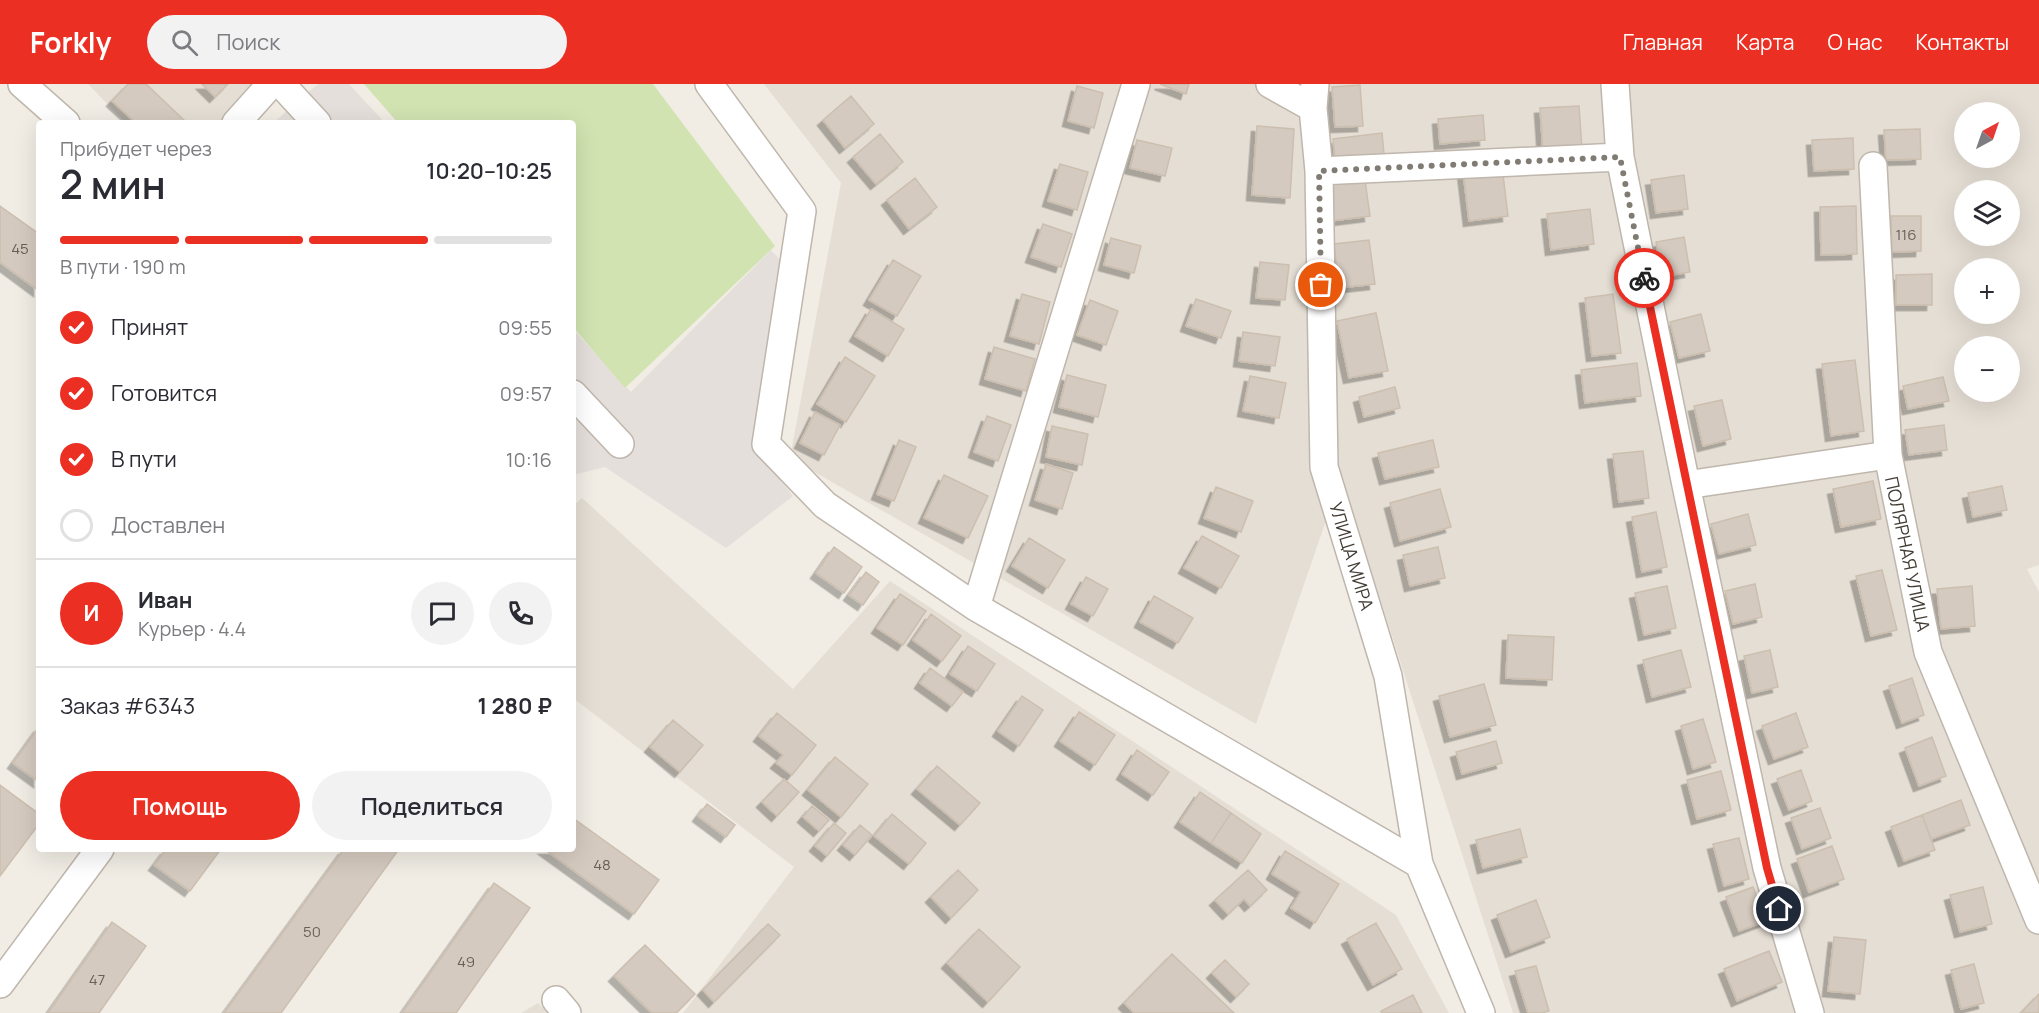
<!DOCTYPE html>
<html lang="ru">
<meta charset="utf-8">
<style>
:root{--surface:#fff;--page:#f2f2f3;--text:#2b2b33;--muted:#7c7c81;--line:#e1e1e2;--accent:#eb2f23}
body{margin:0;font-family:Manrope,sans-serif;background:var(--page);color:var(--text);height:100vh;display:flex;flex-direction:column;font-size:22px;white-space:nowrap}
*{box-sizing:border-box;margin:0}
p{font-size:20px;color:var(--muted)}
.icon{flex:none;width:33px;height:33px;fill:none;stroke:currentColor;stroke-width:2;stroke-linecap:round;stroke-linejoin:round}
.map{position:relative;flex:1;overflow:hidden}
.panel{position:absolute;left:36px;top:36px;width:540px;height:732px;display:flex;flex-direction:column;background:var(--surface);border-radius:6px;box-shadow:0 6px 24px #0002}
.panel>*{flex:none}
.needle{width:39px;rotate:40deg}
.buttons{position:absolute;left:1954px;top:18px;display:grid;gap:12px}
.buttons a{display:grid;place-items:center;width:66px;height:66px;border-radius:50%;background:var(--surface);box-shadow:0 6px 24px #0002;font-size:30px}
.pin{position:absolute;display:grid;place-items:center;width:51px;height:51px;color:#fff;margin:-26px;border:3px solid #fff;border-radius:50%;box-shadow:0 2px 6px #0007}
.courier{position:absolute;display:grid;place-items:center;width:60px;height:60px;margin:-30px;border:4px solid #eb2f23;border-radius:50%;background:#fff;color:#222;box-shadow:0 2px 8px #0007}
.headline em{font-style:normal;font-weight:600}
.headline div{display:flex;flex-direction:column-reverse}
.headline{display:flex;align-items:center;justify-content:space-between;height:102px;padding:0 24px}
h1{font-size:39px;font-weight:600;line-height:45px}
.bar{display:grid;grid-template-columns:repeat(4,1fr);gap:9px 6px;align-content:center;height:72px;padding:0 24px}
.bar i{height:8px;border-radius:4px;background:var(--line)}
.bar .selected{background:var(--accent)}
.bar p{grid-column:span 4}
.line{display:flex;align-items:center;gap:15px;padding:0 24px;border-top:2px solid var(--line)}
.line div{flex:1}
.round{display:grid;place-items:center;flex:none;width:63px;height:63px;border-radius:32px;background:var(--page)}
ol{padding:0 24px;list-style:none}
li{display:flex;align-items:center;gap:18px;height:66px}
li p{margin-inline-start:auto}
li .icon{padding:6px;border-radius:50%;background:var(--accent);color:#fff;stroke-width:4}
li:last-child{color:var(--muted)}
li i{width:33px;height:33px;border:3px solid var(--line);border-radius:50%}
.cta{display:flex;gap:12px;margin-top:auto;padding:12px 24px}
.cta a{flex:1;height:69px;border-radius:36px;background:var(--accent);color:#fff;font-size:24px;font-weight:600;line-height:69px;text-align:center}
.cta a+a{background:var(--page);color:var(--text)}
header{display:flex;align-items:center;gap:36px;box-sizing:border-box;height:84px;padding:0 30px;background:var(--accent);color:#fff}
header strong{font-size:28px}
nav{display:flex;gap:33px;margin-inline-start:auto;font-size:21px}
.search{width:420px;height:54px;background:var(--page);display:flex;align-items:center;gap:15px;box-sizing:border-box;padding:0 21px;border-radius:33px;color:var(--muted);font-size:22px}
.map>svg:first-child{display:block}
</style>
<header>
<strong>Forkly</strong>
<div class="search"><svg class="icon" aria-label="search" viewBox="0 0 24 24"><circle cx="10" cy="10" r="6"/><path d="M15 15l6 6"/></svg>Поиск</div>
<nav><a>Главная</a><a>Карта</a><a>О нас</a><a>Контакты</a></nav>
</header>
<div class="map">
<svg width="2039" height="929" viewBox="0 0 2039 929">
<defs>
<filter id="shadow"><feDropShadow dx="-5.5" dy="5.5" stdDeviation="0" flood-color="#0004"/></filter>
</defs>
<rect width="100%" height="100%" fill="#f1ede5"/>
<path fill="#e5ded4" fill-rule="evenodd" d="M88,0H292L249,39H126Z
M764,0H2039V481L2027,485L2039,508V929H1513L1341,393L1256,640L790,374L841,99ZM1965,28H2010V74H1965ZM1965,106H2010V152H1965ZM1965,184H2010V230H1965ZM1965,262H2010V308H1965Z
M582,414L793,605L890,497L1396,831L1449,929H683L794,783L573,614V422Z
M538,919L548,929H521Z"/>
<path fill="#e4dfda" d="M318,0H349L385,39H273Z
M771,166L785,181L756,365L793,412L726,464L605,383L573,391V245L631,308Z"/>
<path fill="#d1e3b1" d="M364,0H653L775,162L625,304L573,243V39H398Z"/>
<path fill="#d5cabf" stroke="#ccbfaf" stroke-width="1.5" filter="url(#shadow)" d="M128,0H146L184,36L182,39H136L112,17Z
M202,0H228L215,13Z
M1160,0H1189L1186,10Z
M1360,1L1363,42L1335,43L1332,3Z
M1077,2L1103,9L1094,44L1068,37Z
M851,12L874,40L845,64L823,36Z
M1579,22L1582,65L1543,67L1540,24Z
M1483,31L1485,56L1440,60L1438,35Z
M1257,42L1294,45L1290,114L1252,111Z
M1920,45L1921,75L1886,76L1884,46Z
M1382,49L1384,70L1335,75L1333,55Z
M880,50L903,78L876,100L853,73Z
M1853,54L1854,85L1814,87L1812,56Z
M1137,56L1172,64L1165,92L1130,84Z
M1060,80L1088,88L1077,126L1048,117Z
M1502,82L1508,132L1469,137L1463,87Z
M1364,89L1370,132L1331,137L1326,93Z
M1684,91L1688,125L1656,129L1651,96Z
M915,94L937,123L909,145L887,116Z
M0,122L39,150V207L0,178Z
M1856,122L1857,170L1821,171L1820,123Z
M1590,125L1594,160L1551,166L1547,130Z
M1891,132H1921V167L1892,168Z
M1043,140L1072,150L1061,183L1031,173Z
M1684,153L1690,188L1662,193L1656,158Z
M1111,154L1141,162L1134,189L1104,181Z
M1369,156L1375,200L1339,204L1334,160Z
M893,176L921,192L897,232L869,216Z
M1260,178L1289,181L1285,216L1256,214Z
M1932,190V221H1896V191Z
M1022,210L1050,218L1039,260L1010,252Z
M1613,210L1621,269L1592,272L1585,214Z
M1196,215L1231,227L1221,254L1186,242Z
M1090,216L1118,227L1106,261L1077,251Z
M871,225L904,245L888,272L855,252Z
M1376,229L1388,287L1349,294L1337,237Z
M1701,230L1710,267L1679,274L1670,238Z
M1243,248L1280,253L1275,282L1239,277Z
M994,263L1035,275L1026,307L985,295Z
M845,273L875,292L846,338L817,320Z
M1855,276L1864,347L1831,352L1822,280Z
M1637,279L1641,312L1585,319L1581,286Z
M1067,291L1106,301L1098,333L1059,323Z
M1250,292L1286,299L1279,334L1243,327Z
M1943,293L1949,317L1908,325L1903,302Z
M1395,303L1400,324L1364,333L1359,313Z
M1722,316L1731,355L1703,362L1694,322Z
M815,328L840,341L824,371L800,359Z
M987,332L1011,341L998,377L974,368Z
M1944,341L1947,366L1909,371L1905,346Z
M1052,342L1088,350L1082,381L1046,373Z
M899,356L916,363L894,417L877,410Z
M1433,356L1439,383L1385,395L1378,369Z
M1643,367L1649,414L1619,418L1613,370Z
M1046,380L1073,389L1062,425L1035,416Z
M944,391L988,412L968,454L924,434Z
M1873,397L1881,435L1841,443L1833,405Z
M2002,402L2007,426L1973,433L1968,409Z
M1216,403L1253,417L1241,448L1204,434Z
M1440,405L1451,443L1400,457L1390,419Z
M1656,428L1667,483L1642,488L1632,433Z
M1748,430L1756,461L1719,470L1711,440Z
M1202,452L1239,472L1221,504L1184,484Z
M1029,454L1065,476L1048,504L1012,482Z
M834,463L862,483L844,509L816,489Z
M1438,463L1445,494L1410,502L1403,471Z
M1882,486L1897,546L1871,552L1856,492Z
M866,488L879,498L863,521L849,511Z
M1086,493L1108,505L1093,532L1071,520Z
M1755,500L1762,533L1733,540L1725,507Z
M1667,502L1676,544L1644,551L1635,509Z
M1972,502L1975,542L1941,545L1937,505Z
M900,510L926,527L903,561L877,544Z
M1154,512L1193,534L1178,559L1140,538Z
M931,530L961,552L942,577L913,556Z
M1508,551L1554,553L1552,596L1506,594Z
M968,562L995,580L977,607L950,590Z
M1681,566L1691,603L1652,613L1643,576Z
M1770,566L1778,603L1752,609L1744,572Z
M930,584L963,608L952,622L920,599Z
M1912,594L1924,631L1902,639L1889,602Z
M1484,600L1496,641L1450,653L1439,612Z
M1022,612L1043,626L1019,662L998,647Z
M1079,628L1115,651L1095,681L1060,657Z
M777,629L816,661L792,691L776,679L783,671L759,652Z
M1796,629L1808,663L1774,675L1762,642Z
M1703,635L1716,678L1693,685L1681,642Z
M673,636L703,661L680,688L650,663Z
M39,643V698L13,679Z
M1932,653L1946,692L1919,702L1905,664Z
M1496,657L1502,679L1462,690L1456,668Z
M1137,666L1169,688L1153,711L1122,690Z
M835,673L868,700L841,733L808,706Z
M937,682L980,719L960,741L917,705Z
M1801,686L1812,717L1789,726L1777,695Z
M1721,687L1731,726L1697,735L1687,696Z
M784,695L799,708L777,732L762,718Z
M0,701L39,730V740L0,792Z
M1200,708L1231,729L1211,759L1180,738Z
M1961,716L1970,741L1931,755L1922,731Z
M707,720L735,741L726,753L698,732Z
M812,722L829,736L819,747L803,733Z
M1820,724L1831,754L1802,765L1791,734Z
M1231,729L1261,750L1242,779L1211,759Z
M892,730L926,759L909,780L874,752Z
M1922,731L1935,766L1904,777L1891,743Z
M573,734L659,796L634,830L544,765H573Z
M834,739L846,749L827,772L815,762Z
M860,741L872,751L855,771L843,761Z
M1520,745L1527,773L1483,784L1476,756Z
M1739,754L1749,795L1724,802L1713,760Z
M1832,762L1844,795L1809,808L1797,775Z
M166,765H221L190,807L154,781Z
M344,765H399L281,929H224Z
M1285,767L1339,800L1315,839L1291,824L1301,808L1272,790Z
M958,786L978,806L951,834L931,813Z
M1248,786L1267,806L1250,822L1244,815L1228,830L1215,816Z
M494,799L530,824L456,929H402Z
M1753,803L1766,837L1739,847L1726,813Z
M1983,803L1992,840L1960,848L1950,811Z
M1536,816L1550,853L1511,868L1497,831Z
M112,838L146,862L99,929H48Z
M1376,839L1402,885L1373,901L1347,855Z
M768,840L780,851L714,918L703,906Z
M979,845L1020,883L988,918L947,879Z
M1834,853L1866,856L1860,910L1828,907Z
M645,861L695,910L676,929H652L614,892Z
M1769,867L1782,898L1737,917L1724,885Z
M1172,870L1234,929H1134L1124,919Z
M1225,876L1249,900L1236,913L1212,889Z
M1974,880L1984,919L1961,925L1951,886Z
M1536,882L1549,927L1541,929H1528L1515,887Z
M2039,910V929H2021Z
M1413,911L1422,929H1382L1381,927Z"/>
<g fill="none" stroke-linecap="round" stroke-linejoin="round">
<g stroke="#bfb6ac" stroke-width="30">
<path id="minor" d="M22,0L66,39
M281,0L317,39
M709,0L802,127L766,360L825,421L976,523L1419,780
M1270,0L1313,24
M1315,0L1313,24L1319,87L1324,383L1388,592L1419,780L1481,929
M1615,0L1620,73L1686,401L1767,784L1810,929
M236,39L271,0
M1873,82L1888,371L1928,568L2039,836
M1319,87L1620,73
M573,310L620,360
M1686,401L1888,371
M976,523L1136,0
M0,900L100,765
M556,916L567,929"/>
</g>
<use href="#minor" stroke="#fff" stroke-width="27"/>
</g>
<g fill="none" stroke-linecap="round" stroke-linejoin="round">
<path stroke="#807b73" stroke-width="6" stroke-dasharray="0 10.8" d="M1321,201L1319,87L1620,73L1644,194"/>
<path stroke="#eb2f23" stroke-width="8" d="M1644,194L1767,784L1779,825"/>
</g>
<g text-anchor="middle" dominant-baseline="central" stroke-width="6" stroke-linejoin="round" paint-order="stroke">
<g font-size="15" fill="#686058">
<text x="1906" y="150">116</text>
<text x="20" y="164">45</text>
<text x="602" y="780">48</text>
<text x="312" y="847">50</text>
<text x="466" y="877">49</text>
<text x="97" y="895">47</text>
</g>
<g font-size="18" fill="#433d35" stroke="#fff">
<text transform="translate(1908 470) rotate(78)">ПОЛЯРНАЯ УЛИЦА</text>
<text transform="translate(1352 472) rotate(73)">УЛИЦА МИРА</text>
</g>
</g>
</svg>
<div class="buttons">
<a><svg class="needle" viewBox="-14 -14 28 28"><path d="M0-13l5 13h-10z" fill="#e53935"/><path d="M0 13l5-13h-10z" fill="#7c7c81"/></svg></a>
<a><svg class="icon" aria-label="layers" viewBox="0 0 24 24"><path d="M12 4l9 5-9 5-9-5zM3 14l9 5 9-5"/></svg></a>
<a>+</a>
<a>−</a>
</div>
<div class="pin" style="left:1321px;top:201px;background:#ea580c"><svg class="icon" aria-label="bag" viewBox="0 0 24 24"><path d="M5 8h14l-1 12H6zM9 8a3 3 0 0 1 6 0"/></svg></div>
<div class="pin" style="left:1779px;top:825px;background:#1f2937"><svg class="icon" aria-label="home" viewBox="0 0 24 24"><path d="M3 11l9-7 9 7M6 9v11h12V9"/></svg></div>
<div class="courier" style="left:1644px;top:194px"><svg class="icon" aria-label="bike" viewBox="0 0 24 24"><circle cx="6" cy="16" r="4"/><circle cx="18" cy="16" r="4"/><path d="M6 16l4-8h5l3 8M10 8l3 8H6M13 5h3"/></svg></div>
<section class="panel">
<div class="headline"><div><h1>2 мин</h1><p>Прибудет через</p></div><em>10:20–10:25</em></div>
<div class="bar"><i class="selected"></i><i class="selected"></i><i class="selected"></i><i></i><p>В пути · 190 m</p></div>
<ol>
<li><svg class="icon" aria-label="check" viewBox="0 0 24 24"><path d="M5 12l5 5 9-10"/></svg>Принят<p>09:55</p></li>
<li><svg class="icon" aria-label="check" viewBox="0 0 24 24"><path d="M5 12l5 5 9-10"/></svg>Готовится<p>09:57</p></li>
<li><svg class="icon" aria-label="check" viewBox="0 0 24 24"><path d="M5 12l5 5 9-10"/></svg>В пути<p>10:16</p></li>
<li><i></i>Доставлен</li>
</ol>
<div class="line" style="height:108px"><b class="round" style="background:var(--accent);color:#fff">И</b><div><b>Иван</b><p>Курьер · 4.4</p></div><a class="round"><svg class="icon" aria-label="chat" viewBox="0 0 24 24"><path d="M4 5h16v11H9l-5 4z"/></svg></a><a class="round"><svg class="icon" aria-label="phone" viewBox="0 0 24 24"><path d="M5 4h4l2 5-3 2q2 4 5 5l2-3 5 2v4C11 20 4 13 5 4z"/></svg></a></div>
<div class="line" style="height:78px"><div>Заказ #6343</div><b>1 280 ₽</b></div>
<div class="cta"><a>Помощь</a><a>Поделиться</a></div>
</section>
</div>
